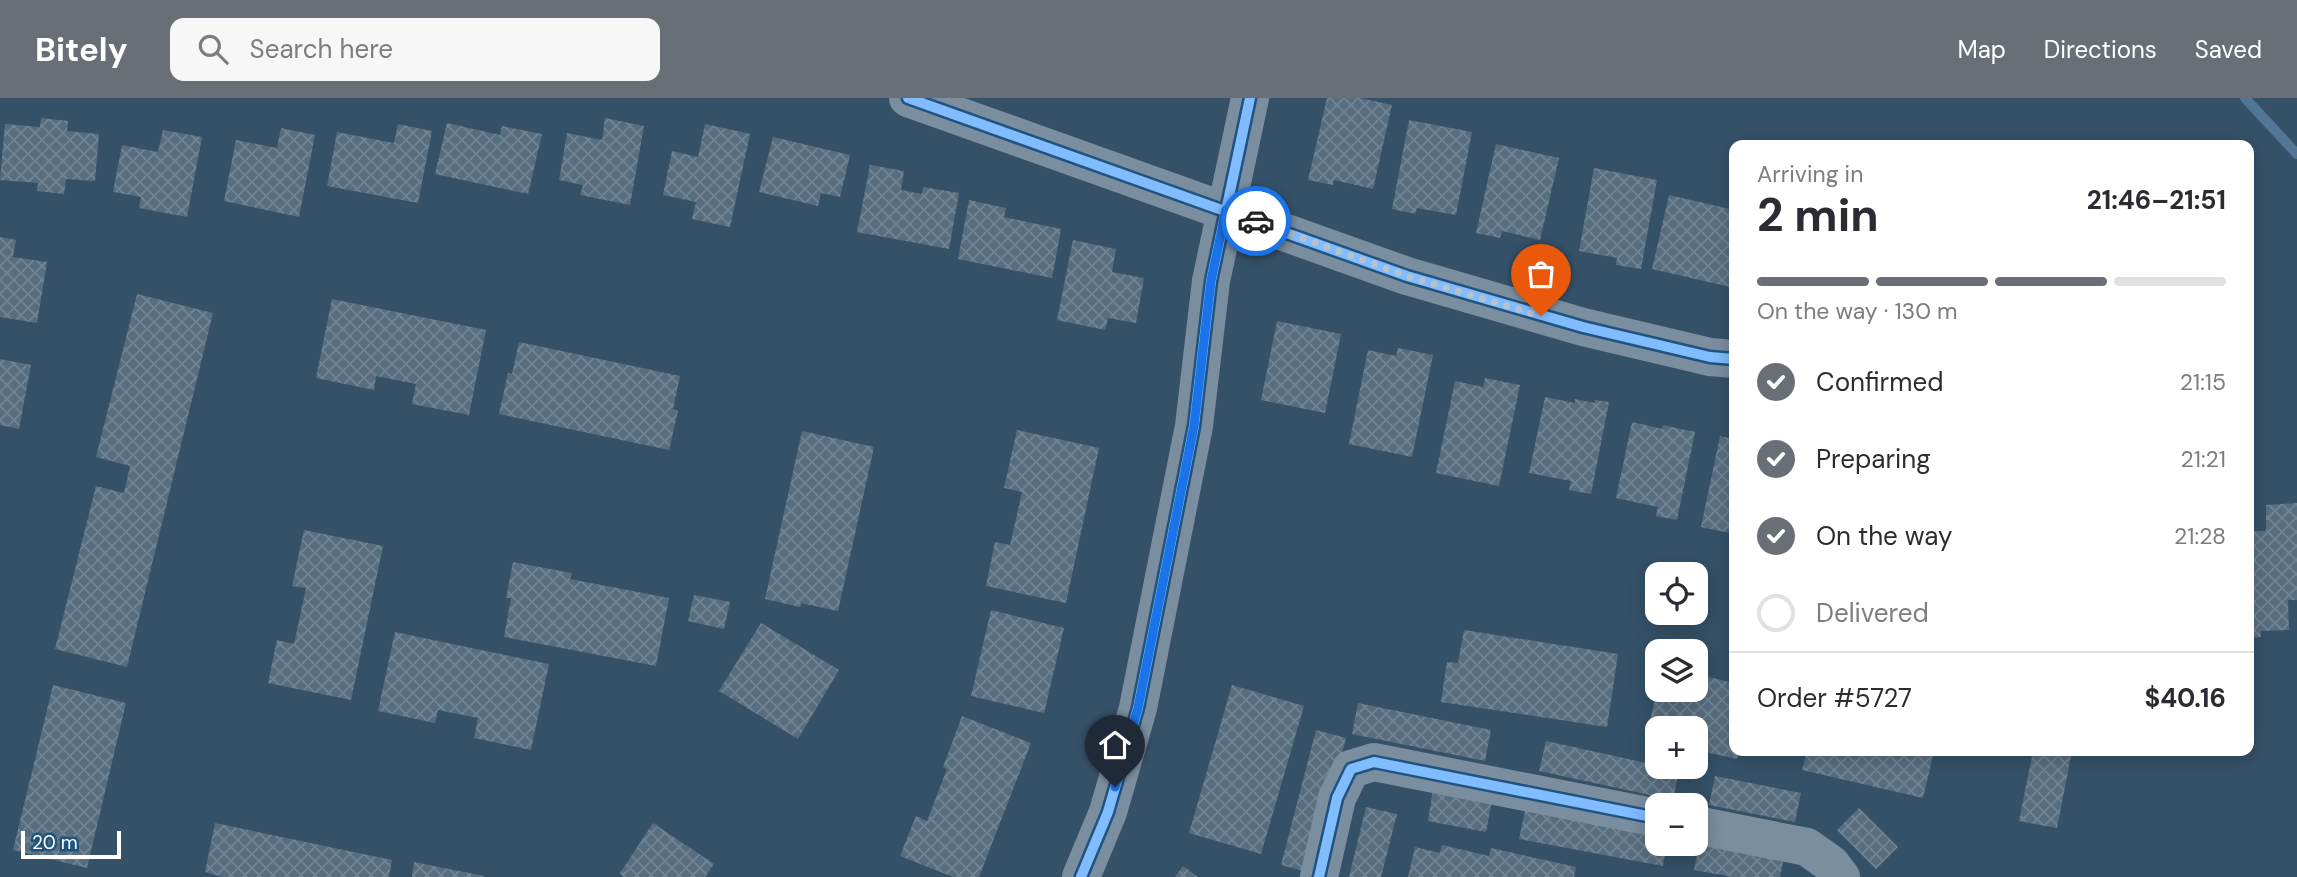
<!DOCTYPE html>
<meta charset="utf-8">
<style>
:root{--surface:#fff;--page:#f7f7f7;--text:#2b2b33;--muted:#7c7c81;--line:#e1e1e2;--accent:#6a6f77}
body{margin:0;font-family:"DM Sans",sans-serif;background:var(--page);color:var(--text);height:100vh;display:flex;flex-direction:column;font-size:26px;white-space:nowrap}
*{box-sizing:border-box;margin:0}
p{font-size:23px;color:var(--muted)}
.icon{flex:none;width:38px;height:38px;fill:none;stroke:currentColor;stroke-width:2;stroke-linecap:round;stroke-linejoin:round}
.map{position:relative;flex:1;overflow:hidden}
.sheet{position:absolute;left:1729px;top:42px;width:525px;height:616px;display:flex;flex-direction:column;background:var(--surface);border-radius:14px;box-shadow:0 4px 18px #0003}
.sheet>*{flex:none}
.fabs{position:absolute;left:1645px;top:464px;display:grid;gap:14px}
.fabs a{display:grid;place-items:center;width:63px;height:63px;border-radius:14px;background:var(--surface);box-shadow:0 4px 18px #0003;font-size:35px}
.scale{position:absolute;left:21px;bottom:18px;width:100px;box-sizing:border-box;padding-left:7px;border:4px solid #fff;border-top:0;font-size:19px;line-height:24px;white-space:nowrap;color:#fff;-webkit-text-stroke:5px #20537d;paint-order:stroke}
.pin{position:absolute;display:grid;place-items:center;width:60px;height:60px;color:#fff;margin:-72px -30px;border-radius:50% 50% 50% 0;rotate:-45deg;box-shadow:0 0 7px #0007}
.pin .icon{rotate:45deg}
.courier{position:absolute;display:grid;place-items:center;width:70px;height:70px;margin:-35px;border:5px solid #1a73e8;border-radius:50%;background:#fff;color:#222;box-shadow:0 2px 9px #0007}
.summary em{font-style:normal;font-weight:700}
.summary div{display:flex;flex-direction:column-reverse}
.summary{display:flex;align-items:center;justify-content:space-between;height:119px;padding:0 28px}
h1{font-size:46px;font-weight:700;line-height:52px}
.bar{display:grid;grid-template-columns:repeat(4,1fr);gap:10px 7px;align-content:center;height:84px;padding:0 28px}
.bar i{height:9px;border-radius:5px;background:var(--line)}
.bar .current{background:var(--accent)}
.bar p{grid-column:span 4}
.line{display:flex;align-items:center;gap:18px;padding:0 28px;border-top:2px solid var(--line)}
.line div{flex:1}
ol{padding:0 28px;list-style:none}
li{display:flex;align-items:center;gap:21px;height:77px}
li p{margin-inline-start:auto}
li .icon{padding:7px;border-radius:50%;background:var(--accent);color:#fff;stroke-width:4}
li:last-child{color:var(--muted)}
li i{width:38px;height:38px;border:4px solid var(--line);border-radius:50%}
header{display:flex;align-items:center;gap:42px;box-sizing:border-box;height:98px;padding:0 35px;background:var(--accent);color:#fff}
header strong{font-size:33px}
nav{display:flex;gap:38px;margin-inline-start:auto;font-size:24px}
.search{width:490px;height:63px;background:var(--page);display:flex;align-items:center;gap:18px;box-sizing:border-box;padding:0 24px;border-radius:14px;color:var(--muted);font-size:26px}
.map>svg:first-child{display:block}
</style>
<header>
<strong>Bitely</strong>
<div class="search"><svg class="icon" aria-label="search" viewBox="0 0 24 24"><circle cx="10" cy="10" r="6"/><path d="M15 15l6 6"/></svg>Search here</div>
<nav><a>Map</a><a>Directions</a><a>Saved</a></nav>
</header>
<div class="map">
<svg width="2297" height="779" viewBox="0 0 2297 779">
<defs>
<pattern id="building-cross-hatch" width="8" height="8" patternUnits="userSpaceOnUse" patternTransform="scale(1.75)"><rect width="8" height="8" fill="#586e80"/><path d="M0 0l8 8M0 8l8-8" fill="none" stroke="#718493"/></pattern>
</defs>
<rect width="100%" height="100%" fill="#355168"/>
<g fill="none" stroke-linecap="round" stroke-linejoin="round">
<path stroke="#527695" stroke-width="10" d="M2245,0L2297,56"/>
</g>
<path fill="url(#building-cross-hatch)" d="M1327,0H1360L1392,7L1373,91L1334,82L1333,87L1308,82Z
M41,20L68,23L67,33L99,36L95,83L66,81L64,96L37,93L38,85L0,82L5,26L40,29Z
M605,20L644,28L630,107L580,97L583,87L559,82L567,35L602,42Z
M1409,22L1472,34L1456,117L1417,110L1415,116L1392,111Z
M447,25L500,37L502,28L542,36L528,96L435,76Z
M398,26L432,33L418,105L327,88L337,34L394,45Z
M705,26L750,36L730,129L692,121L696,104L663,97L672,53L698,59Z
M281,30L315,37L299,119L224,103L236,42L277,50Z
M163,32L202,39L187,119L139,110L141,99L113,94L122,47L158,54Z
M773,39L850,57L840,99L821,95L818,108L759,94Z
M1496,46L1559,60L1540,142L1502,133L1500,140L1476,135Z
M870,67L904,73L901,92L922,96L923,89L959,95L949,151L857,134Z
M1594,70L1657,82L1641,171L1616,167L1617,160L1579,153Z
M1669,97L1734,112V169L1730,189L1652,171Z
M969,102L1006,110L1004,119L1061,131L1052,180L958,161Z
M0,139L16,142L13,159L47,164L37,225L0,219Z
M1073,142L1116,151L1112,174L1144,180L1136,225L1108,220L1105,232L1057,222Z
M137,196L213,215L127,569L55,551L96,388L124,395L130,368L96,359Z
M332,201L486,232L469,317L412,306L416,286L376,278L374,292L316,280Z
M1277,223L1341,236L1325,315L1261,302Z
M519,244L680,278L673,311L678,313L669,352L499,316L508,275L512,276Z
M1398,250L1433,257L1412,359L1349,346L1368,252L1396,258Z
M0,261L31,267L19,331L0,327Z
M1485,280L1520,287L1499,388L1436,375L1455,283L1483,289Z
M1545,299L1575,305V301L1594,305L1595,302L1609,304L1591,396L1569,392L1571,383L1529,375Z
M1632,324L1662,331L1663,327L1695,334L1677,422L1656,418L1658,409L1616,400Z
M1017,332L1099,350L1066,505L986,488L995,444L1010,447L1022,394L1004,390Z
M802,333L874,349L838,513L801,505L800,509L765,501Z
M1720,338L1734,341V436L1701,429Z
M2297,405V502H2288L2289,532L2261,533V539L2249,540V433H2266V407Z
M304,432L383,448L351,602L268,585L277,542L294,546L306,490L292,488Z
M513,464L572,475L570,481L669,500L656,568L504,539L511,500H506Z
M694,497L730,504L724,531L688,523Z
M991,512L1064,530L1044,615L971,598Z
M761,525L839,572L798,641L719,593Z
M1464,532L1618,556L1607,629L1441,604L1447,564L1458,565Z
M395,534L549,566L531,652L474,640L478,620L438,612L435,625L378,613Z
M1696,576L1734,585V653H1739L1737,661L1696,652V630H1657V643L1646,641L1657,592H1696Z
M53,587L126,605L87,770L13,752Z
M1232,587L1304,608L1261,756L1189,735Z
M1358,605L1491,632L1485,663L1352,636Z
M962,618L1031,645L979,779H953L900,758L916,718L927,723L947,671L943,669Z
M1316,632L1346,640L1312,775L1281,767Z
M1546,643L1679,672L1673,702L1539,673Z
M1807,653H1934L1923,700L1802,672Z
M2033,653H2072L2057,730L2019,723Z
M1715,678L1801,695L1795,724L1709,707Z
M1433,691L1492,702L1486,734L1428,723Z
M1526,708L1657,732V746H1667L1663,768L1519,741Z
M1366,709L1397,716L1381,779H1349Z
M1859,710L1898,749L1876,771L1837,732Z
M215,725L392,762L389,779H222L205,774Z
M653,725L714,766L705,779H623L620,775Z
M1700,743L1784,760L1780,779H1733L1694,772Z
M1442,747L1489,758L1491,750L1576,769L1574,779H1408L1415,749L1440,755Z
M414,764L484,778L483,779H412Z
M1183,768L1198,779H1175Z"/>
<g fill="none" stroke-linecap="round" stroke-linejoin="round">
<path stroke="#7b8e9f" stroke-width="38" d="M908,0L1407,178L1583,229L1710,259L1734,261
M1696,727L1807,749L1831,766L1841,779
M1081,779L1108,714L1138,610L1194,328L1211,183L1250,0
M1319,779L1337,700L1351,671L1374,664L1657,720"/>
<g stroke="#20537d" stroke-width="15">
<path id="cycleway" d="M908,0L1407,178L1583,229L1710,259L1734,261
M1081,779L1108,714L1138,610L1194,328L1211,183L1250,0
M1319,779L1337,700L1351,671L1374,664L1657,720"/>
</g>
<use href="#cycleway" stroke="#80bcff" stroke-width="10"/>
</g>
<g fill="none" stroke-linecap="round" stroke-linejoin="round">
<path stroke="#b8c2ca" stroke-width="7" stroke-dasharray="0 12.6" d="M1256,123L1407,178L1541,218"/>
<path stroke="#1a73e8" stroke-width="9" d="M1115,689L1138,610L1194,328L1211,183L1226,112L1256,123"/>
</g>
</svg>
<div class="fabs">
<a><svg class="icon" aria-label="locate" viewBox="0 0 24 24"><circle cx="12" cy="12" r="6"/><path d="M12 2v4M12 18v4M2 12h4M18 12h4"/></svg></a>
<a><svg class="icon" aria-label="layers" viewBox="0 0 24 24"><path d="M12 4l9 5-9 5-9-5zM3 14l9 5 9-5"/></svg></a>
<a>+</a>
<a>−</a>
</div>
<div class="scale">20 m</div>
<div class="pin" style="left:1541px;top:218px;background:#ea580c"><svg class="icon" aria-label="bag" viewBox="0 0 24 24"><path d="M5 8h14l-1 12H6zM9 8a3 3 0 0 1 6 0"/></svg></div>
<div class="pin" style="left:1115px;top:689px;background:#1f2937"><svg class="icon" aria-label="home" viewBox="0 0 24 24"><path d="M3 11l9-7 9 7M6 9v11h12V9"/></svg></div>
<div class="courier" style="left:1256px;top:123px"><svg class="icon" aria-label="car" viewBox="0 0 24 24"><path d="M5 17H2v-5l4-1 3-4h7l3 4 3 1v5h-3M9 17h6M6 11h13"/><circle cx="7" cy="17" r="2"/><circle cx="17" cy="17" r="2"/></svg></div>
<section class="sheet">
<div class="summary"><div><h1>2 min</h1><p>Arriving in</p></div><em>21:46–21:51</em></div>
<div class="bar"><i class="current"></i><i class="current"></i><i class="current"></i><i></i><p>On the way · 130 m</p></div>
<ol>
<li><svg class="icon" aria-label="check" viewBox="0 0 24 24"><path d="M5 12l5 5 9-10"/></svg>Confirmed<p>21:15</p></li>
<li><svg class="icon" aria-label="check" viewBox="0 0 24 24"><path d="M5 12l5 5 9-10"/></svg>Preparing<p>21:21</p></li>
<li><svg class="icon" aria-label="check" viewBox="0 0 24 24"><path d="M5 12l5 5 9-10"/></svg>On the way<p>21:28</p></li>
<li><i></i>Delivered</li>
</ol>
<div class="line" style="height:91px"><div>Order #5727</div><b>$40.16</b></div>
</section>
</div>
